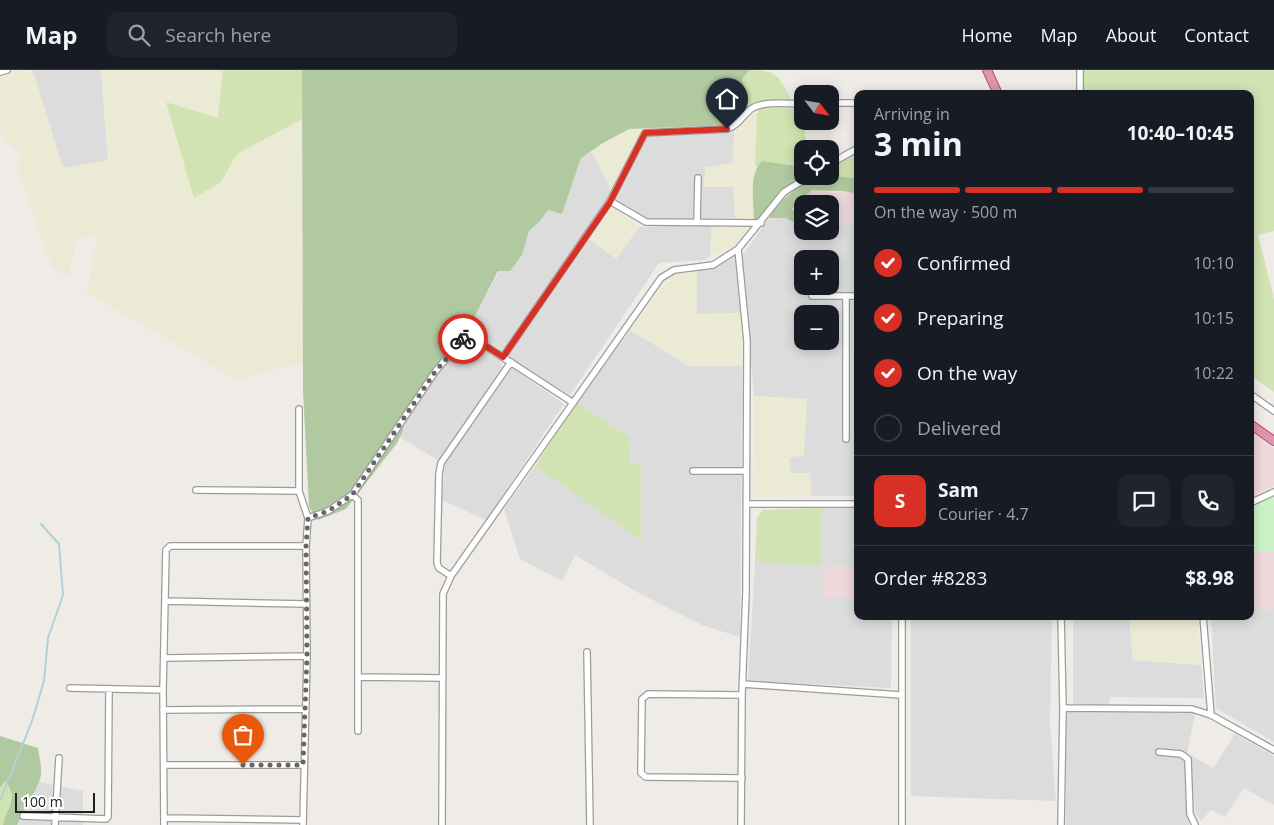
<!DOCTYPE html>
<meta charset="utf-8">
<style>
:root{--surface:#171b24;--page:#20242c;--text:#f1f3f6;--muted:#9ea1a6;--line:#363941;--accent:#d93025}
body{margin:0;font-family:"Open Sans",sans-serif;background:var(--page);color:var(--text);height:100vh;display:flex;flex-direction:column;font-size:19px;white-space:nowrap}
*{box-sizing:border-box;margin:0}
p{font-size:16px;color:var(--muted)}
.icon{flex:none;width:28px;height:28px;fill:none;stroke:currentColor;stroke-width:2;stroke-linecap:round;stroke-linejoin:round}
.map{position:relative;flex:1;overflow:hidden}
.side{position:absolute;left:854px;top:20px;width:400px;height:530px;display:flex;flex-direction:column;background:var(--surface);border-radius:10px;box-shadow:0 2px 12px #0003}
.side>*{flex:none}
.needle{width:32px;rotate:121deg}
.fabs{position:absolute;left:794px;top:15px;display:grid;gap:10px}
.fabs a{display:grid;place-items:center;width:45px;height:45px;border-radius:10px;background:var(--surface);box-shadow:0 2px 12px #0003;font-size:25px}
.scale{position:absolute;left:15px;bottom:12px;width:80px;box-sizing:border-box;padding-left:5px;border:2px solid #1f1f1f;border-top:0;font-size:14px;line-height:18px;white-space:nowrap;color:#1f1f1f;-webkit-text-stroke:4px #fff;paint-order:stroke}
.pin{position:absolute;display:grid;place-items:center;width:42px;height:42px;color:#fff;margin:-51px -21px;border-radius:50% 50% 50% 0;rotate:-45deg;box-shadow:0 0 5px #0007}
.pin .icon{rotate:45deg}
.courier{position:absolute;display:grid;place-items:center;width:50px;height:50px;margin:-25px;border:4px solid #d93025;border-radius:50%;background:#fff;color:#222;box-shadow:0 1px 6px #0007}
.overview em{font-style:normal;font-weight:700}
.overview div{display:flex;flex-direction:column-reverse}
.overview{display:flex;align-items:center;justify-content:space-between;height:85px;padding:0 20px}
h1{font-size:32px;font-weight:700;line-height:38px}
.bar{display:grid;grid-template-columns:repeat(4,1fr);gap:8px 5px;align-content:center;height:60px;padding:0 20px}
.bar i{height:6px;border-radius:4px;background:var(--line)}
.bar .active{background:var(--accent)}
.bar p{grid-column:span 4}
.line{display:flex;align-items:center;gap:12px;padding:0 20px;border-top:1px solid var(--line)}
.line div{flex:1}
.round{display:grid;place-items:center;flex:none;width:52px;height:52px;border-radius:10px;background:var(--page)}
ol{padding:0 20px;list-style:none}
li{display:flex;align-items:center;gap:15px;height:55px}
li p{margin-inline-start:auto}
li .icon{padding:5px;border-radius:50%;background:var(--accent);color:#fff;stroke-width:4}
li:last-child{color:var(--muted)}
li i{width:28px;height:28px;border:2px solid var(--line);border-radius:50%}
header{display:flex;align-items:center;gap:30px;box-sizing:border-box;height:70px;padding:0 25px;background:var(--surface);border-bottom:1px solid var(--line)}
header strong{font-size:24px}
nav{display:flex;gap:28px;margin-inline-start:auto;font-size:18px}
.search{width:350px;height:45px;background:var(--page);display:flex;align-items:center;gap:12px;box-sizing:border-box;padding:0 18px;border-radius:10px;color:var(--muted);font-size:19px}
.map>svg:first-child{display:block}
</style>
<header>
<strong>Map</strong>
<div class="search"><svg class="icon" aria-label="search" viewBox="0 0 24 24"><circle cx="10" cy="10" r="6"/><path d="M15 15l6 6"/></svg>Search here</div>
<nav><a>Home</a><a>Map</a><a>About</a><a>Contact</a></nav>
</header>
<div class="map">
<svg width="1274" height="755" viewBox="0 0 1274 755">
<rect width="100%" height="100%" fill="#efebe6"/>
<path fill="#dddcdc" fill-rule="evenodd" d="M32,0H101L108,91L63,98Z
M734,60L733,93L704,117H734L735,148L641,149L615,130L647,65Z
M592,81L612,123L502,283L468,260L499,201L522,185L529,161L540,151L548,139L562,144L581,88Z
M769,148H785L794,152L798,148H802V161H830V151L857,152V426H811L810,403L790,404L789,388L806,329L754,326L742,186ZM802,189H830V216H802ZM802,244H830V271H802Z
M712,154L710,186L705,190L659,193L570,325L508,287L589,169L616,189L639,157Z
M735,186L741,243L697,244V201L718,197Z
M630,260L689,296H742L740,567L702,555L637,522L575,485L562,511L520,489L504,439L535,396L559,412L641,394H631L629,367L577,332Z
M463,266L500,290L502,298L439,391L400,367L403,361V344Z
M512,298L564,334L486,450L442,430L445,394Z
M821,438H857V496H825V527H857L858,546H892L891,618L748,611L755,492L821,496Z
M1250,535H1255L1256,540L1274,539V672L1216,638L1211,546H1250Z
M911,546H1052L1050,655L1056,731L911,726Z
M1073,546H1129L1133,590L1201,595L1204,628L1110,627L1109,636L1073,634Z
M1066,641L1195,643L1186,690L1189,755H1066Z
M1235,664L1274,686V735L1244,718L1225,747L1211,740L1201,751L1195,743L1191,685L1213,698Z
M39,712L83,721V755H17L24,737Z"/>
<path fill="#edd8da" d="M812,120L832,123L848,121L857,124V152L830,151V134H802V148H798L797,142L790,139Z
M1250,361L1274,378V416L1250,427Z
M1274,481V539L1256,540L1255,535H1250V483Z
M825,496H857V527H824Z"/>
<path fill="#ebead4" d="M22,0L34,4L63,98L108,90L101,0H223L218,48L167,32L221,112L237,84L302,49L303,292L237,310L87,222L98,165L77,168L68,206L52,197L17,97L22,86L4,70L0,61V6Z
M749,44H757L754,150L735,148L733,117H704L705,97L733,93L734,60Z
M629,59H643L612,123L592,81Z
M613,137L639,157L616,189L589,169Z
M712,154L751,156L736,175L710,186Z
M697,201V244L741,243L742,296H689L630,260L672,204Z
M754,326L807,329L804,385L789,388L790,403H810L811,426L753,427Z
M1129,546H1197L1201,595L1133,590Z"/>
<path fill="#d1e3b2" d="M223,0H302V49L237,84L221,112L194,128L166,32L218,48Z
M749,0C778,0 779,6 792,31H758L745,43L742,10Z
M1078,0H1274V161L1258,165L1274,229V322L1250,305V24H1078Z
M761,37L802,39L807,79H802V97L783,95L755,97L757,44Z
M857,83V108L830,106L813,108L830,106V99Z
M577,332L629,367L631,394H641V470L535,396Z
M821,438V496L755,492L757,447L763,440Z
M5,711C20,729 6,737 3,755H0V718Z"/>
<path fill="#b1c9a0" d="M302,0H749L742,10L747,29L745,43L729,55L629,59L603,73L581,88L562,144L548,140L540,151L529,161L522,185L510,201H498L468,260L432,302L404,344L403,361L397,373L346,439L318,450L309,437L303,321Z
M762,91L802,97L804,106L780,121L760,150H754C754,132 748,105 762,91Z
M830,106L857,108V124C843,119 827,122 812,120L791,139L798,142V148L794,152L785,148H769C784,125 802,110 830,106Z
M0,666L38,678C39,686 42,697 41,705C39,717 23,741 17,755H3C6,737 20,729 5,711L0,718Z"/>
<path fill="#cbf3c8" d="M1274,426V481L1250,483V436Z"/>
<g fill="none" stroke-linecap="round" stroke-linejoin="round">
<path stroke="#acd3d7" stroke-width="2" d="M0,731L32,651L44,611L48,568L63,525L59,474L41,454"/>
<g stroke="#9c9c9c" stroke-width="8">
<path id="minor" d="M0,2L7,0
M1080,24V0
M830,33H858
M830,94L858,78
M610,131L646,152L761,153
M697,152L698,108
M738,179L747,271L746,522L742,625L741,755
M809,216L812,226H858
M503,287L610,131L645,63L727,59C739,55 742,46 751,39C765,30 786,34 802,34
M1250,324L1274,341
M299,339V421L308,448L306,476L307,586L303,755
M846,369V226
M693,401H746
M196,420L299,421
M352,425L358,430V661
M1250,433L1274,422
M746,434H858
M308,448L328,441L352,425L435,302L465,266H470L572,332
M451,506L439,498L437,493L439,404L441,393L511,292
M165,531L306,534
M1061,546L1063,638
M1203,546L1211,645
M587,582L590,755
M164,588L307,586
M358,607L443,608
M743,614L901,625
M70,618L163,620
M742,625L648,624L642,629L641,703L646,707L742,708
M163,640L306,639
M1159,682L1181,684L1188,689L1190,744L1195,755
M164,695H303
M23,746L106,749L108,747L109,621
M164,748L303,750
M55,755L59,688
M164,755L163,620L166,480L170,476H306
M442,755L443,524L451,506L661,208L674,200L713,195L738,179L784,122L810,106
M902,755V546
M1061,755L1063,638L1192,639L1211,645L1274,680"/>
</g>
<g stroke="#c7397c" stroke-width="10">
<path id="highway" d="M987,0L998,24
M1250,354L1274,371"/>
</g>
<use href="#minor" stroke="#fff" stroke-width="5.5"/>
<use href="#highway" stroke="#dd97ad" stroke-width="8"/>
</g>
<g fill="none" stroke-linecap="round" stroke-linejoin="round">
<path stroke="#686665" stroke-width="5" stroke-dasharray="0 9" d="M243,695H303L307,586L306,476L308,448L328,441L352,425L435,302L463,269"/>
<path stroke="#d93025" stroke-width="6" d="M463,269L465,266H470L503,287L610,132L645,63L727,59"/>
</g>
</svg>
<div class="fabs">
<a><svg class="needle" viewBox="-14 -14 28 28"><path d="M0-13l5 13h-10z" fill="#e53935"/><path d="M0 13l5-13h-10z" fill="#9ea1a6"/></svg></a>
<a><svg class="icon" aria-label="locate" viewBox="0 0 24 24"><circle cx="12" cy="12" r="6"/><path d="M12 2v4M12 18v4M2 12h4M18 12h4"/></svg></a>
<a><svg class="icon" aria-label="layers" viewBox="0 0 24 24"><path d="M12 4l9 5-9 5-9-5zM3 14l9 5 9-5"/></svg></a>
<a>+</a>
<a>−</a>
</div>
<div class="scale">100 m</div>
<div class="pin" style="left:243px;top:695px;background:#ea580c"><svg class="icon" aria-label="bag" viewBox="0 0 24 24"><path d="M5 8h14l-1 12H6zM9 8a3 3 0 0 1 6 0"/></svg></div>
<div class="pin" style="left:727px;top:59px;background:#1f2937"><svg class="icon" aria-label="home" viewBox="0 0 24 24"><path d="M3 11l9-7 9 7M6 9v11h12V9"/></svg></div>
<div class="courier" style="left:463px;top:269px"><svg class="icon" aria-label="bike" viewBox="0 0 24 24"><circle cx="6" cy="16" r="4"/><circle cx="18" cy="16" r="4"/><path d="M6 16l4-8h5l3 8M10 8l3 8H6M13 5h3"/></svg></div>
<section class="side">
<div class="overview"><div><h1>3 min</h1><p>Arriving in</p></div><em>10:40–10:45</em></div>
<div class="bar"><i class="active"></i><i class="active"></i><i class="active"></i><i></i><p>On the way · 500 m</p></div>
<ol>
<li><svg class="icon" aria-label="check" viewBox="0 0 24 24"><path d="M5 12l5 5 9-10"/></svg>Confirmed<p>10:10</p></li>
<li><svg class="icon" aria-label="check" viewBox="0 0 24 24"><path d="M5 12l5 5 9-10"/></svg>Preparing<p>10:15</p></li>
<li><svg class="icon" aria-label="check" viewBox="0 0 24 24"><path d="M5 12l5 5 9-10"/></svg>On the way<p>10:22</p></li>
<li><i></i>Delivered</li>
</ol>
<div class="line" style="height:90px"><b class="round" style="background:var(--accent);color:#fff">S</b><div><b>Sam</b><p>Courier · 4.7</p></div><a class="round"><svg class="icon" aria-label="chat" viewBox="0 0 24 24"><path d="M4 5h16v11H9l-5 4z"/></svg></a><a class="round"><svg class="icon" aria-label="phone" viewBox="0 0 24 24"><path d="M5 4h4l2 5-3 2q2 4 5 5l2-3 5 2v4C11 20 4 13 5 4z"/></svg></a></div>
<div class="line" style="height:65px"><div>Order #8283</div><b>$8.98</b></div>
</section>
</div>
